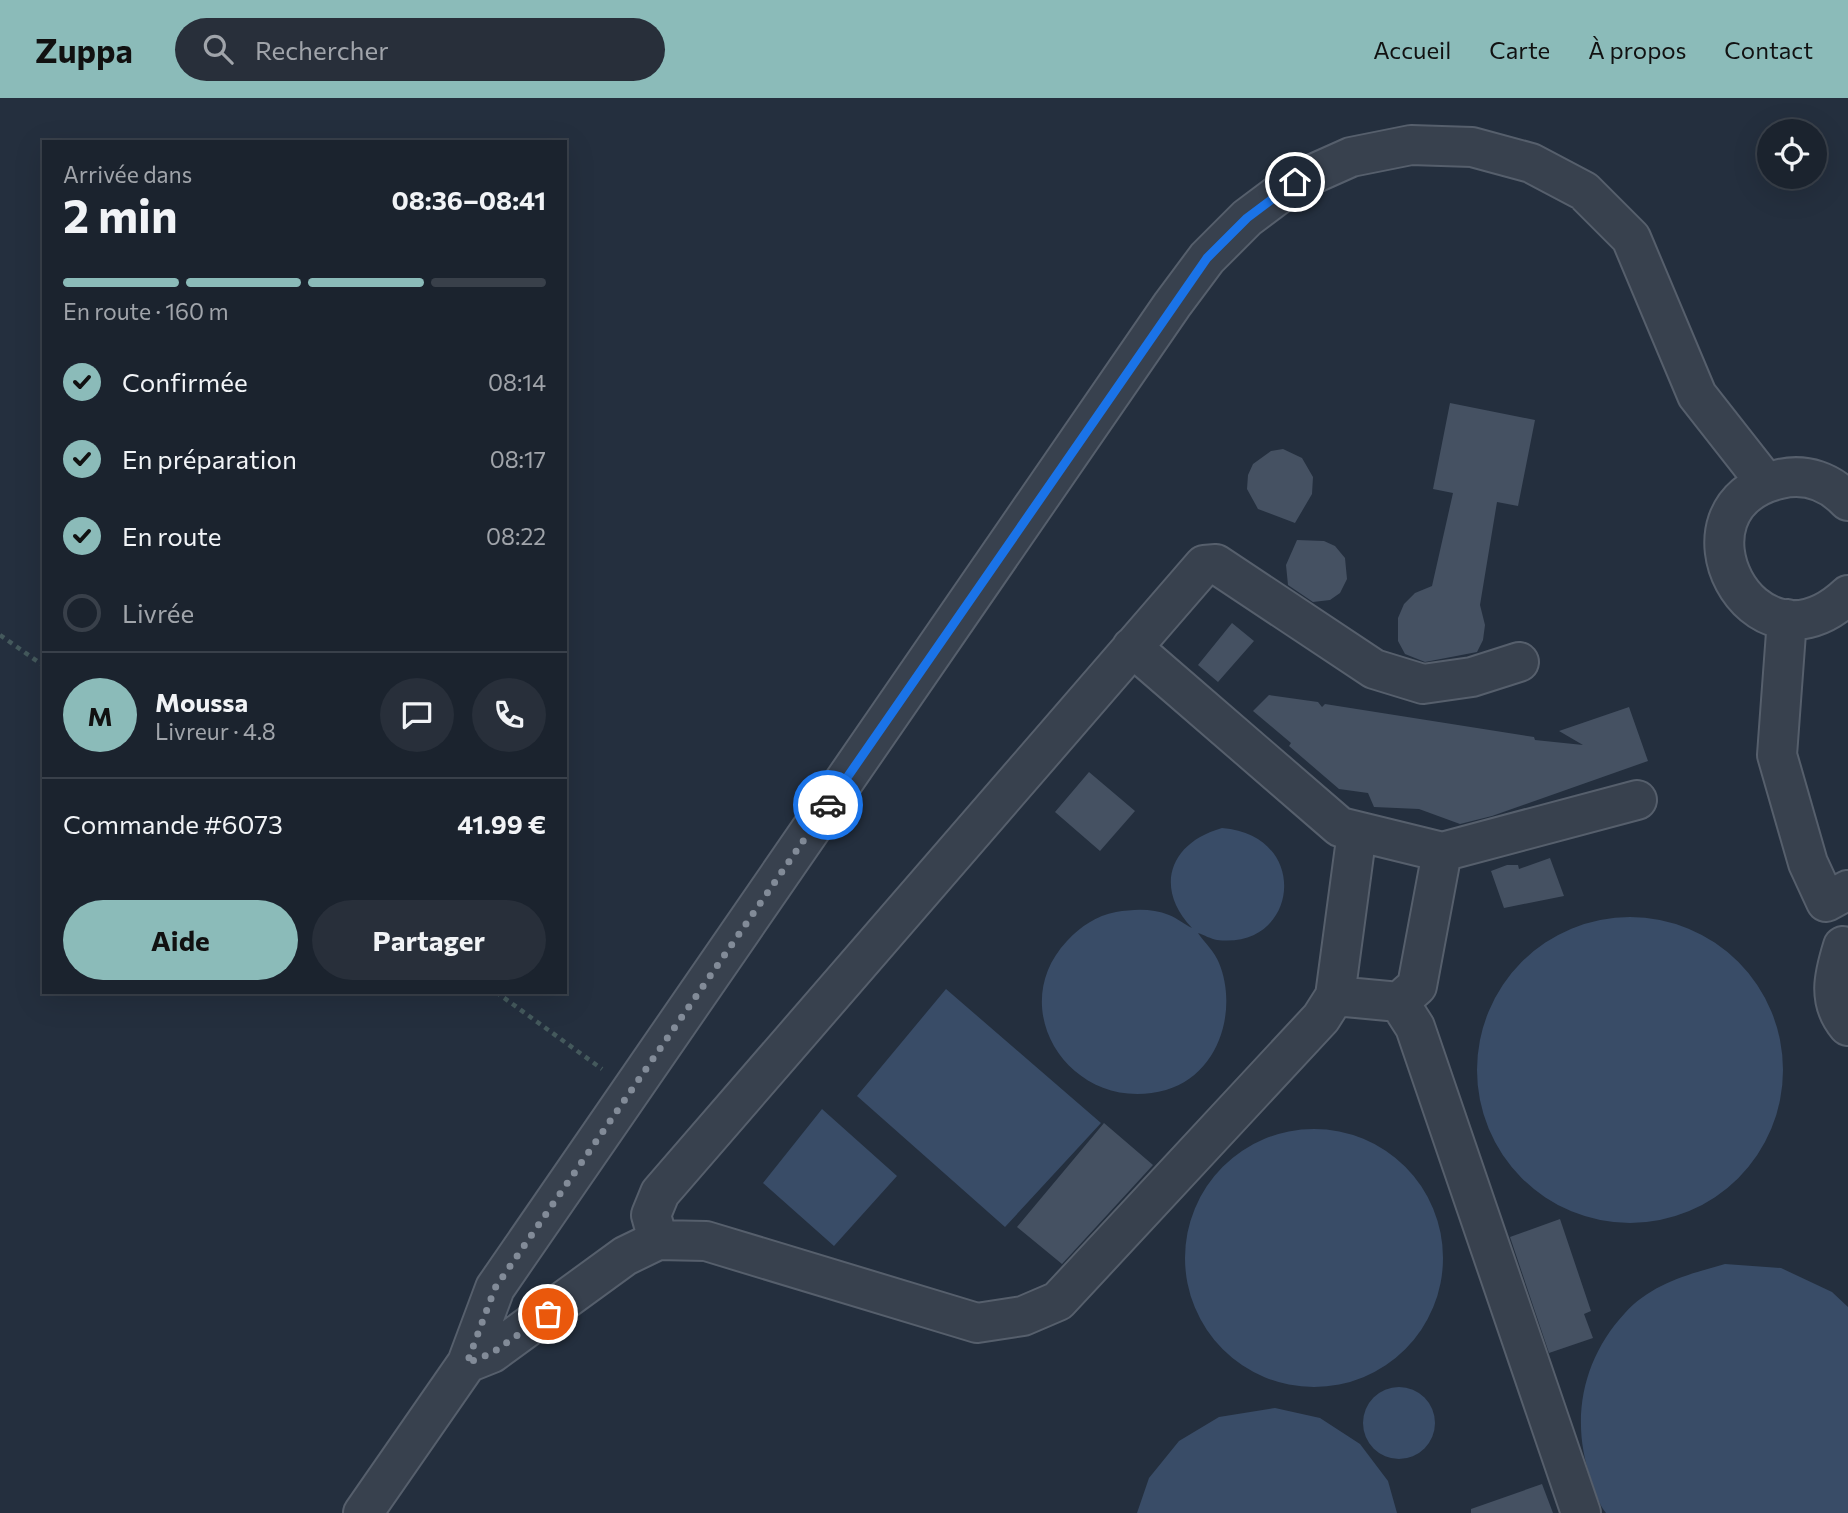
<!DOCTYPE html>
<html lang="fr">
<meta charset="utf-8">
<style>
:root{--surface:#1b232e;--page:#282f3a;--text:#f1f3f6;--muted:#a0a4aa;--line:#39404a;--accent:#8bbbb9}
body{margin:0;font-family:Commissioner,sans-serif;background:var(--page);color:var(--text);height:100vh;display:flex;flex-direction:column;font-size:26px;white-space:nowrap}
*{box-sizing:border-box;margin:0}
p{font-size:23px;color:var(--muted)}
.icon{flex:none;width:38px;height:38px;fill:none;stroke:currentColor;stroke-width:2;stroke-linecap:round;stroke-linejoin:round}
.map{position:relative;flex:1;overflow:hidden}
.panel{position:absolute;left:42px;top:42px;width:525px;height:854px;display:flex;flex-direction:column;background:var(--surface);border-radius:0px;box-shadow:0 7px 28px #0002,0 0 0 2px var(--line)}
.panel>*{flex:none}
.buttons{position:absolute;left:1757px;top:21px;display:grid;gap:14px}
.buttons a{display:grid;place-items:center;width:70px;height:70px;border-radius:50%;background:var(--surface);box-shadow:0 7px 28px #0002,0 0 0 2px var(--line);font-size:35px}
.pin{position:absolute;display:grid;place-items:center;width:60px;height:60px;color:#fff;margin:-30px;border:4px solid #fff;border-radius:50%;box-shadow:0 2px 7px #0007}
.courier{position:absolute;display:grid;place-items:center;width:70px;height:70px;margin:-35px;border:5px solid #1a73e8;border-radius:50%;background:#fff;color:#222;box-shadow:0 2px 9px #0007}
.headline em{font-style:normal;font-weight:700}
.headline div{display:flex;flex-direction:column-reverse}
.headline{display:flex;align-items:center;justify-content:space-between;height:119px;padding:0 21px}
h1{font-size:46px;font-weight:700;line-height:52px}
.bar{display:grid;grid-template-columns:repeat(4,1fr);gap:10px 7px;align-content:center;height:84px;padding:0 21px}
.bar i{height:9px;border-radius:5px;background:var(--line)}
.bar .active{background:var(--accent)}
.bar p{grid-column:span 4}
.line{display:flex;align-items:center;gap:18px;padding:0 21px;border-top:2px solid var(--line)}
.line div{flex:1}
.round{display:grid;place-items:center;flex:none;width:74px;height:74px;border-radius:37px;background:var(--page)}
ol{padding:0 21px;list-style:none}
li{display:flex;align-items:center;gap:21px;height:77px}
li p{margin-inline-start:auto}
li .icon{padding:7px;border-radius:50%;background:var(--accent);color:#111;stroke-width:4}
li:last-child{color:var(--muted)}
li i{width:38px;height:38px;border:4px solid var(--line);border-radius:50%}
.primary-button{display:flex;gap:14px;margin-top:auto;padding:14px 21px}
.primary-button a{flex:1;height:80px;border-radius:42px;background:var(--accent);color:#111;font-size:28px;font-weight:700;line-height:80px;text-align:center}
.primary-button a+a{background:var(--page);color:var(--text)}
header{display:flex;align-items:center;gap:42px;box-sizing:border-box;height:98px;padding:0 35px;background:var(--accent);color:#111}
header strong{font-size:33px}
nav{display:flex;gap:38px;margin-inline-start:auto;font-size:24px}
.search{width:490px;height:63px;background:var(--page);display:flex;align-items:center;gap:18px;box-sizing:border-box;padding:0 24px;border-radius:38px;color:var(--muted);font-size:26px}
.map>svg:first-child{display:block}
</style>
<header>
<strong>Zuppa</strong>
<div class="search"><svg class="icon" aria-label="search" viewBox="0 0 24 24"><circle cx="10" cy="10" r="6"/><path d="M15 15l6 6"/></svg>Rechercher</div>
<nav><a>Accueil</a><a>Carte</a><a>À propos</a><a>Contact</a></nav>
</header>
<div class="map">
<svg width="1848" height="1415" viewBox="0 0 1848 1415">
<rect width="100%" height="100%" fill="#242f3e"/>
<path fill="#394c67" d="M1222,730C1312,737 1299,852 1217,842C1211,841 1204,837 1198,835C1204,844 1215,854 1219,865C1238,911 1220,976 1166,992C1073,1018 1002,912 1067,843C1081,828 1096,818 1116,814C1134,811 1152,810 1169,817C1177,820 1184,826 1192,830C1154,790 1169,745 1222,730Z
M1477 972a153 153 0 1 1 306 0a153 153 0 1 1-306 0Z
M946,891L1101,1025L1005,1129L857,998Z
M822,1011L897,1078L834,1148L763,1085Z
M1185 1160a129 129 0 1 1 258 0a129 129 0 1 1-258 0Z
M1725,1166L1781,1170L1832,1194L1848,1209V1415H1606C1598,1405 1595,1393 1591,1381C1570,1323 1582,1261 1625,1215C1651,1186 1689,1176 1725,1166Z
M1363 1325a36 36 0 1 1 72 0a36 36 0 1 1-72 0Z
M1275,1310L1320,1320L1360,1346L1388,1383L1397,1415H1137L1149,1380L1179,1343L1219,1319Z"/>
<path fill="#455162" d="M1450,305L1535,322L1518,408L1497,404L1480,507L1485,527L1483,542L1477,554L1425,564L1405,556L1398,543V520L1404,506L1415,495L1432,488L1453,395L1433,391Z
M1283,351L1302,360L1313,379L1312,396L1295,425L1258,411L1247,391L1248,377L1253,366L1271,353Z
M1297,442L1324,443L1335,448L1345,460L1347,481L1340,495L1330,502L1313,504L1288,487L1286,467Z
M1232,525L1254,543L1218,584L1198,567Z
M1269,597L1318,604L1322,609L1325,606L1534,639L1535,642L1583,647L1559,633L1629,609L1648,663L1492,718L1460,726L1419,711L1374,709L1368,695L1339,691L1289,648L1291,645L1253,613Z
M1089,674L1135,713L1100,753L1055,714Z
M1550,760L1564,798L1504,810L1491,773L1507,767H1518L1519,771Z
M1104,1025L1153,1067L1062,1166L1017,1129Z
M1560,1121L1591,1213L1584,1216L1593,1240L1549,1255L1510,1139Z
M1542,1386L1553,1415H1471V1411Z"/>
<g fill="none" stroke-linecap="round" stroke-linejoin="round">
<g stroke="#565f6c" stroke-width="42">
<path id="minor" d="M1848,403C1830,384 1806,375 1780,381C1663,408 1752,587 1848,497
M1787,521L1777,657L1808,765L1826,804L1848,792
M1132,549L1340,729L1442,754L1637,702
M1843,848C1834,877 1827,903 1848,928
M1335,898L1357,734
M1399,904L1417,888L1442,754
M658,1142L651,1117L660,1095L1204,467L1216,466L1374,571L1423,586L1472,579L1519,564
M467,1265L492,1255L625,1158L658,1142L706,1143L977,1225L1023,1218L1058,1203L1321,920L1335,898L1399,904L1415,929L1581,1415
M363,1415L467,1265L495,1190L1172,207L1207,160L1247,120L1295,84L1351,59L1411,47L1472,49L1531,65L1584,93L1631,140L1697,297L1766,385"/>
</g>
<path stroke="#44595c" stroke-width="4.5" stroke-dasharray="5 5" stroke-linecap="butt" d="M0,537L44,568
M496,894L602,971"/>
<use href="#minor" stroke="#38414e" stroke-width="38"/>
</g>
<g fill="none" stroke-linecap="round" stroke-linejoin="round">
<path stroke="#828b98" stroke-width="7" stroke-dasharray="0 12.6" d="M548,1216L492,1255L467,1265L495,1190L828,707"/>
<path stroke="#1a73e8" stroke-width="9" d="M828,707L1207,160L1247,120L1295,84"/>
</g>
</svg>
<div class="buttons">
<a><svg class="icon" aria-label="locate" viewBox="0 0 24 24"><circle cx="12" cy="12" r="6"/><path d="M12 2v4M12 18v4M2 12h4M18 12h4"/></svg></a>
</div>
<div class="pin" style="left:548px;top:1216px;background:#ea580c"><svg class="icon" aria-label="bag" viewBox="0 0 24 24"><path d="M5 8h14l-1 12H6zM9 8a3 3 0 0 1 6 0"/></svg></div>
<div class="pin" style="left:1295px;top:84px;background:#1f2937"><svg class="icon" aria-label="home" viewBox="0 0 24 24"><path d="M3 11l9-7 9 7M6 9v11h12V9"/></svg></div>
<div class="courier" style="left:828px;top:707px"><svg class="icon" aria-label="car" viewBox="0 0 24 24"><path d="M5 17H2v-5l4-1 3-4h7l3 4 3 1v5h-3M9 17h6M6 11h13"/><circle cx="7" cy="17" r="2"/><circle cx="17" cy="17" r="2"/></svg></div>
<section class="panel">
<div class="headline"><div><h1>2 min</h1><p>Arrivée dans</p></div><em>08:36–08:41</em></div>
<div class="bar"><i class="active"></i><i class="active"></i><i class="active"></i><i></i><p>En route · 160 m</p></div>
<ol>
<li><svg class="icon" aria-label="check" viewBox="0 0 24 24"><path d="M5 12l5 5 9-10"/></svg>Confirmée<p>08:14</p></li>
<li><svg class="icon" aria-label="check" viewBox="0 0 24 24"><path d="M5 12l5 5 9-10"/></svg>En préparation<p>08:17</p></li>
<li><svg class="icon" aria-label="check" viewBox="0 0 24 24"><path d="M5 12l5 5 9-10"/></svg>En route<p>08:22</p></li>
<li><i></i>Livrée</li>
</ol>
<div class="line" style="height:126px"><b class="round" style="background:var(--accent);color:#111">M</b><div><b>Moussa</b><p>Livreur · 4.8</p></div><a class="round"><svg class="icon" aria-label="chat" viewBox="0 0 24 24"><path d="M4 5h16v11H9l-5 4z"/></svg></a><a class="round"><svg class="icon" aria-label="phone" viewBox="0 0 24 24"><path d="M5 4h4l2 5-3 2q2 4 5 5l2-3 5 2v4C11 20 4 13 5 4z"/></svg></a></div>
<div class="line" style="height:91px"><div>Commande #6073</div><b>41.99 €</b></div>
<div class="primary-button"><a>Aide</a><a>Partager</a></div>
</section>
</div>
